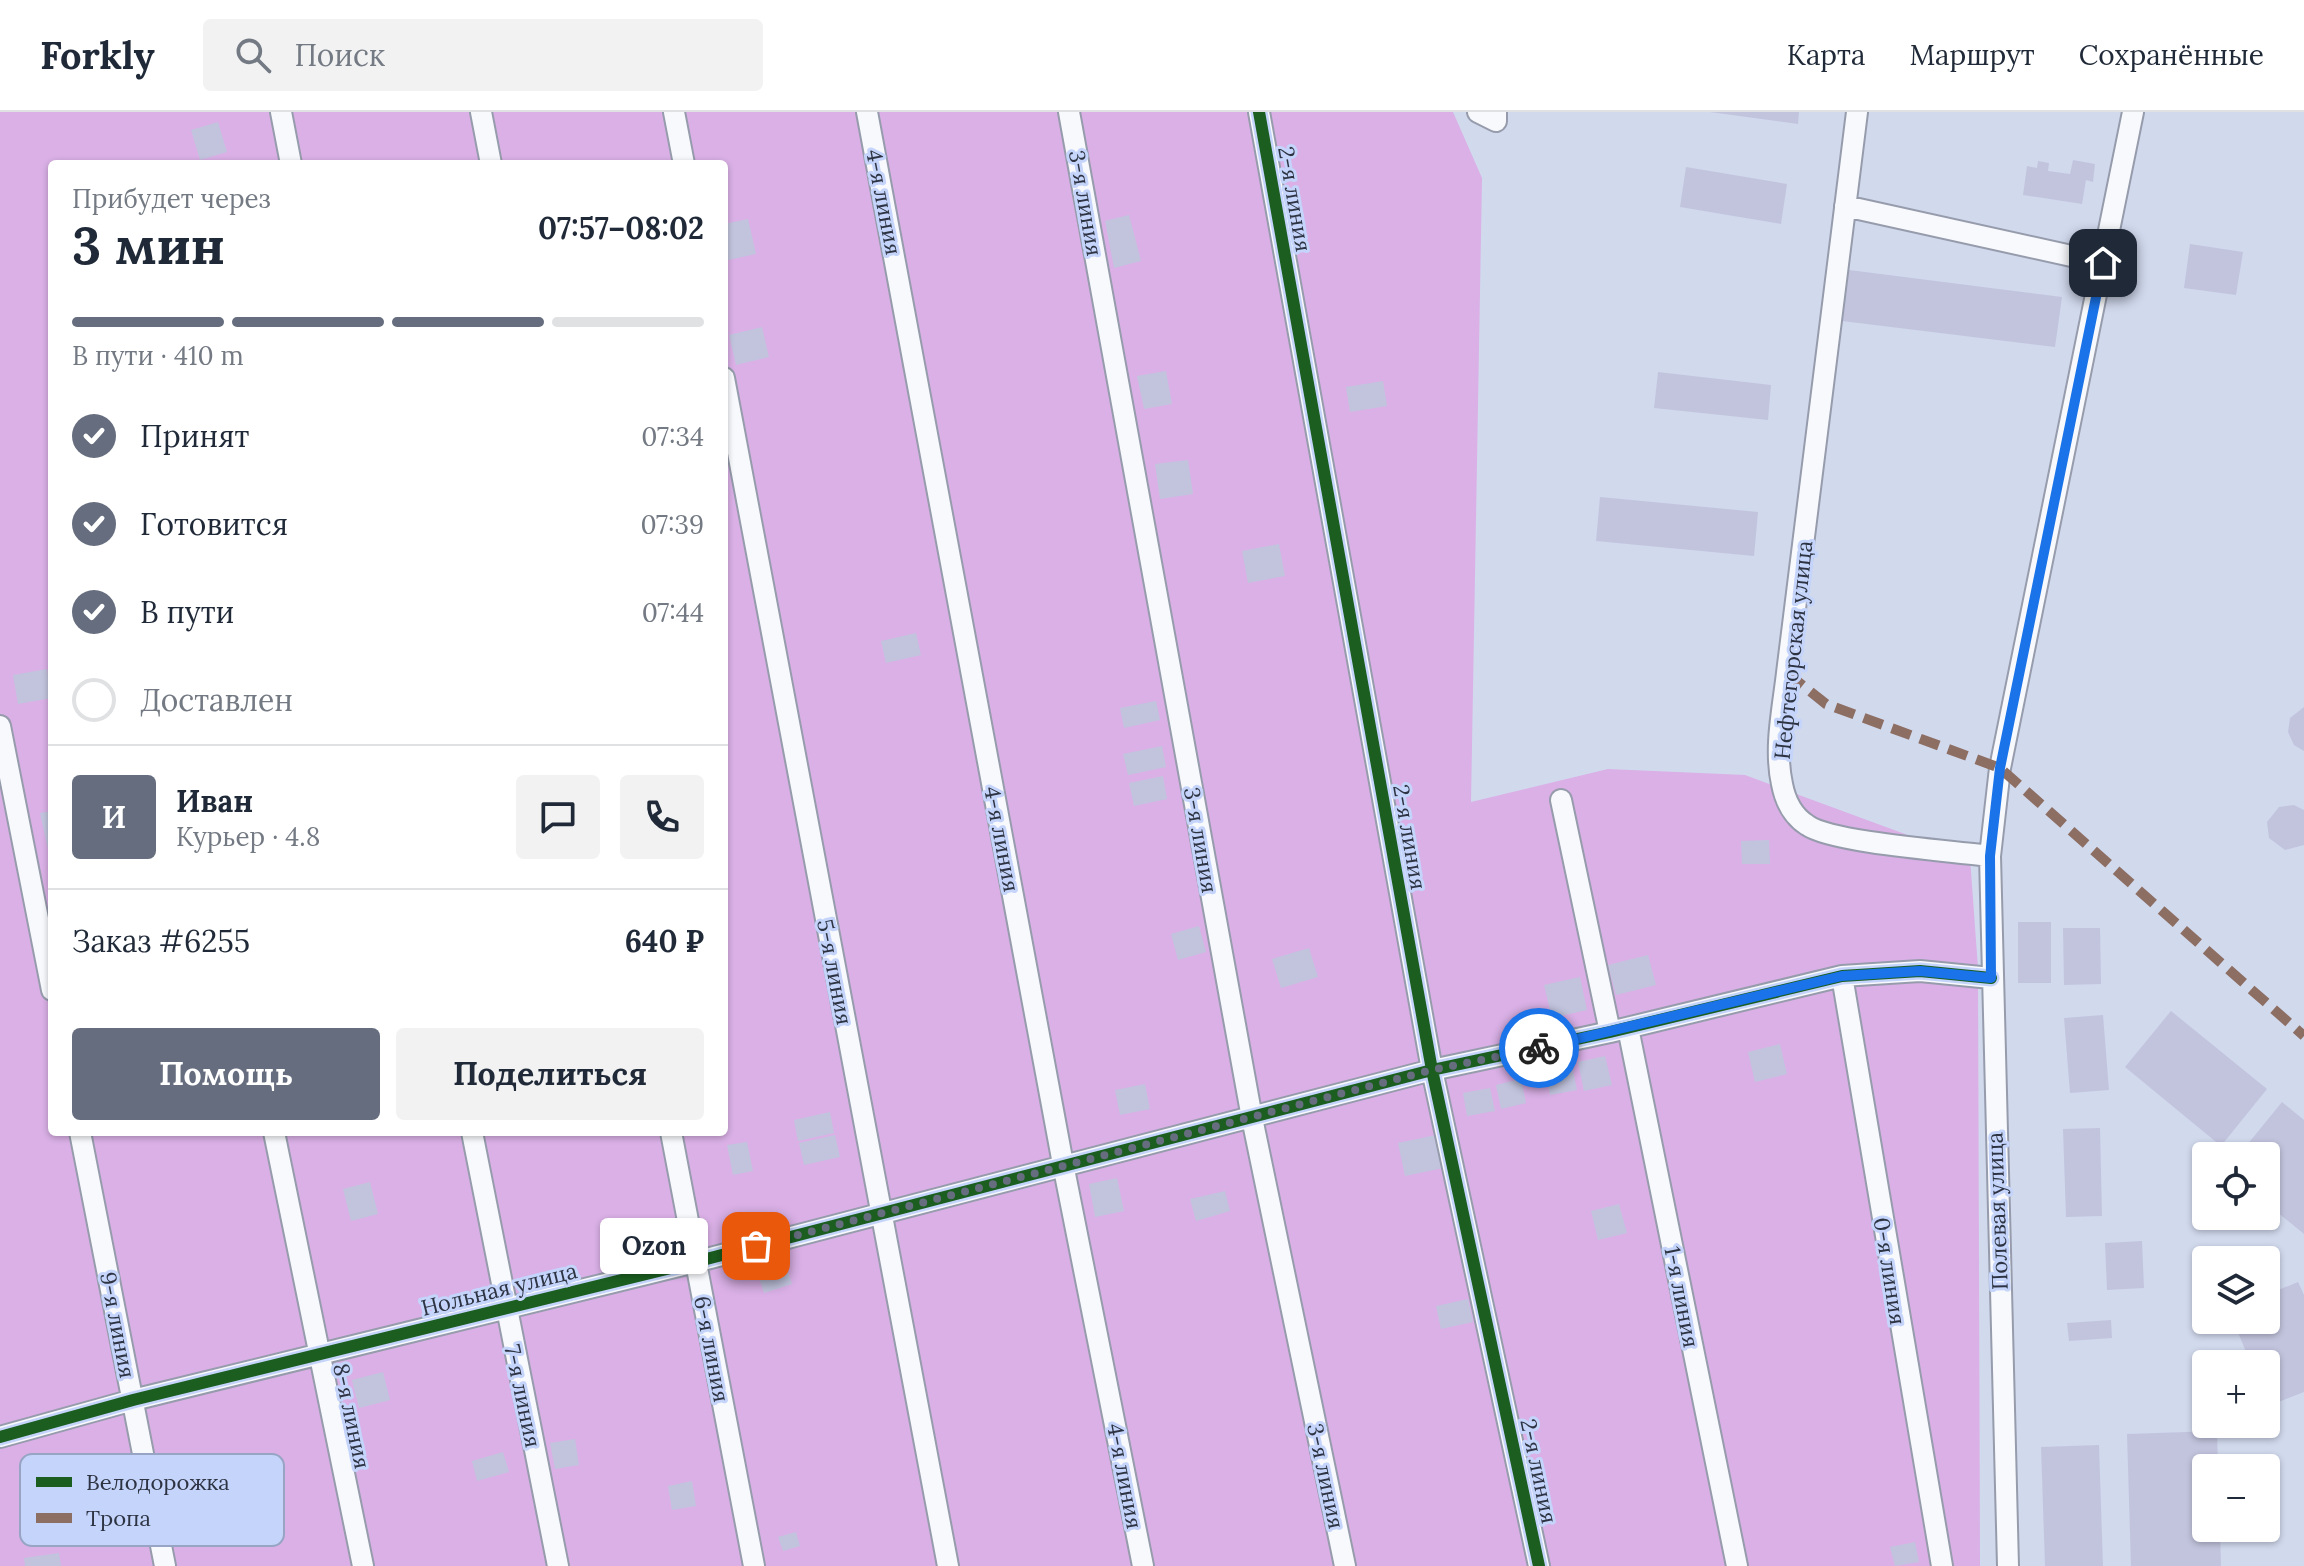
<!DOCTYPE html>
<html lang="ru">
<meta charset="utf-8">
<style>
:root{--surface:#fff;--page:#f2f2f3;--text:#1f2937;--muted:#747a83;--line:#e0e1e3;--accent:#666d7e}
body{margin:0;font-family:Lora,serif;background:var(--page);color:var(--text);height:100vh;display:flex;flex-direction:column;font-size:30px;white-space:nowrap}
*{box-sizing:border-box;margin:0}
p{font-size:26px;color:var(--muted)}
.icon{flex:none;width:44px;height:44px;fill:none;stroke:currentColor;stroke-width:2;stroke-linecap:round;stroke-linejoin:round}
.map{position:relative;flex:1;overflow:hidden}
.panel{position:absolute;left:48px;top:48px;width:680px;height:976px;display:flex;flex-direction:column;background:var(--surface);border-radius:8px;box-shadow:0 2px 6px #0004}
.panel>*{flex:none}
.controls{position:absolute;left:2192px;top:1030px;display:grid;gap:16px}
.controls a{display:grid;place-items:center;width:88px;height:88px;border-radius:8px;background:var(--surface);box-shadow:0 2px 6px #0004;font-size:40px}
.pin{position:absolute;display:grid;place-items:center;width:68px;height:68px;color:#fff;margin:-34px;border-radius:16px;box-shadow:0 4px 12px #0006}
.courier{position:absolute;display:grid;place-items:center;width:80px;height:80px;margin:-40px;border:6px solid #1a73e8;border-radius:50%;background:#fff;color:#222;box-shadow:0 2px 10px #0007}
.bubble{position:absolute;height:56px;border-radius:8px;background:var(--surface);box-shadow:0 2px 6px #0004;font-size:26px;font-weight:800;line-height:56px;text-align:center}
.headline em{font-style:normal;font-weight:800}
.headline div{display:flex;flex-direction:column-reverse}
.headline{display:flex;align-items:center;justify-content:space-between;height:136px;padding:0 24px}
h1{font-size:52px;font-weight:800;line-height:60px}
.bar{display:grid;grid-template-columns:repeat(4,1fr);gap:12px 8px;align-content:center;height:96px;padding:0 24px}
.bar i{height:10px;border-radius:6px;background:var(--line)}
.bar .on{background:var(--accent)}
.bar p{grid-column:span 4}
.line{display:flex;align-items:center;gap:20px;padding:0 24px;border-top:2px solid var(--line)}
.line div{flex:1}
.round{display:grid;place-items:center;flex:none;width:84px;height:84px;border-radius:8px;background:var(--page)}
ol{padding:0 24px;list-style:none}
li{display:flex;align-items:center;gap:24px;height:88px}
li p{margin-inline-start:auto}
li .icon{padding:8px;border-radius:50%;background:var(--accent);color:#fff;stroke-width:4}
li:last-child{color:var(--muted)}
li i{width:44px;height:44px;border:4px solid var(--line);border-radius:50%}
.action{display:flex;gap:16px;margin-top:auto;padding:16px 24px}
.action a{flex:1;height:92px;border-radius:8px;background:var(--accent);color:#fff;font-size:32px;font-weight:800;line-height:92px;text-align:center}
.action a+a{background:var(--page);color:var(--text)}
header{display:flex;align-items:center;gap:48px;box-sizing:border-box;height:112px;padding:0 40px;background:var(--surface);border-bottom:2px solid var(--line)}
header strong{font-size:38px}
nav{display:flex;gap:44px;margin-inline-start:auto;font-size:28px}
.search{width:560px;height:72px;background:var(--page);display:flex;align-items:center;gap:20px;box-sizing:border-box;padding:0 28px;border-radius:8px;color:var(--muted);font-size:30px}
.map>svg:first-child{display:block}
</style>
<header>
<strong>Forkly</strong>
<div class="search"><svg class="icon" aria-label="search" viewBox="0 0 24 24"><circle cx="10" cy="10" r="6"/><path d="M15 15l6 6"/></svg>Поиск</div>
<nav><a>Карта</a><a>Маршрут</a><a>Сохранённые</a></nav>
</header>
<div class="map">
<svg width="2304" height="1454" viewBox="0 0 2304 1454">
<rect width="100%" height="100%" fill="#d1d9ed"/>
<path fill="#dab0e6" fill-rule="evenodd" d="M0,0H1453L1482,66L1471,690L1608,657L1745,663L1970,746L1978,856L1980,1454H0ZM52,52H724V1020H52Z"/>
<path fill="#c2c4de" d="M1710,0H1799L1798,12Z
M218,10L227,40L200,48L191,18Z
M2073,48L2095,52L2093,70L2086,68L2082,92L2023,83L2027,54L2037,56L2038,49L2049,51L2048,59L2070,62Z
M1686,55L1787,72L1781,112L1680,95Z
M1129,103L1141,149L1114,156L1105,109Z
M748,107L756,142L724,149V112Z
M2190,132L2243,140L2236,183L2184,176Z
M1849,158L2062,185L2055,235L1842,209Z
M762,215L769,245L736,253L729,223Z
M1166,259L1172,292L1144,297L1137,264Z
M1658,260L1771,273L1768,308L1654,296Z
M1383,269L1387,294L1350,300L1346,275Z
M1188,348L1193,382L1160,387L1155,352Z
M1600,385L1758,400L1754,444L1596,429Z
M1279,432L1285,464L1248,471L1242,439Z
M916,521L921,543L886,551L881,529Z
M47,557L52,586L18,592L13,563Z
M1156,589L1160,608L1124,616L1120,596Z
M2304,595V639L2294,633L2288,620L2290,606Z
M1162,634L1166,655L1128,663L1123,642Z
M1163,664L1167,687L1134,694L1129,671Z
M2294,693L2304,698V733L2285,738L2269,726L2267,710L2279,695Z
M52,699V736L48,737L40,701Z
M1769,728L1770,752H1742L1741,729Z
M2018,810H2051V871H2018Z
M1199,814L1206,840L1178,848L1171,822Z
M2063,816H2100L2101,872L2064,873Z
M1309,836L1318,865L1281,876L1272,847Z
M1648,843L1656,873L1616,883L1608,853Z
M1580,865L1587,898L1552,906L1544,873Z
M2171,899L2267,977L2221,1034L2125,955Z
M2103,903L2109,978L2070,981L2064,906Z
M1780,932L1787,962L1755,970L1748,940Z
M1605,944L1612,973L1584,979L1578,950Z
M1572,953L1577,978L1550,983L1546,959Z
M1521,967L1526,991L1501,997L1496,973Z
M1145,972L1150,997L1120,1003L1115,978Z
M1490,976L1495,999L1467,1004L1463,981Z
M2282,990L2304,1008V1122L2266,1091V1044H2238Z
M830,1000L834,1021L798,1029L794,1008Z
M2100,1016L2102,1104L2066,1105L2063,1017Z
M835,1023L840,1045L804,1053L799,1031Z
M1436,1023L1443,1056L1405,1064L1398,1031Z
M747,1030L753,1059L733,1063L727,1033Z
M1117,1066L1124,1099L1095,1105L1089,1072Z
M370,1070L378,1102L351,1109L343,1077Z
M1225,1079L1230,1099L1196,1109L1190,1087Z
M1619,1092L1627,1121L1598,1128L1591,1099Z
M2142,1129L2144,1176L2107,1178L2105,1131Z
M783,1144L792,1172L764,1181L755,1153Z
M2298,1170L2304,1183V1280L2268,1294L2266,1252H2251L2233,1208H2266V1183Z
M1468,1187L1473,1210L1441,1217L1436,1194Z
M2111,1208L2112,1226L2069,1229L2067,1211Z
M383,1260L390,1288L359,1296L352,1268Z
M2217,1319L2218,1356H2206V1416H2220L2221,1454H2131L2127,1322Z
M575,1327L579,1353L555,1357L550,1331Z
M2099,1333L2103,1454H2045L2041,1335Z
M503,1340L509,1360L477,1369L472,1349Z
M692,1369L696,1394L672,1398L668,1374Z
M796,1420L800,1434L783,1439L778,1425Z
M1915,1430L1919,1450L1895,1454L1890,1435Z
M59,1441L61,1454H25L24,1446Z"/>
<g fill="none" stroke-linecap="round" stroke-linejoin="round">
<g stroke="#969cac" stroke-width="24">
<path id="minor" d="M281,0L291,52
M481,0L491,52
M674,0L684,52
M867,0L1063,1052L1143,1454
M1069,0L1252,1006L1345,1454
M1259,0L1432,958L1539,1454
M1478,0L1496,9V0
M1857,0L1787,561C1783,596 1774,636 1782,672C1785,688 1793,704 1807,713C1832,731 1953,739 1990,744
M1845,94L2103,151
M724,266L948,1454
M0,614L52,878
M1561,688L1610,920
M1842,864L1942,1454
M1628,916L1737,1454
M80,1020L165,1454
M274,1020L363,1454
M472,1020L558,1454
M671,1020L754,1454
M0,1325L133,1288L695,1150L1432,958L1610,920L1842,864L1920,859L1991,866
M2008,1454L1990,744L2000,656L2133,0"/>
</g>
<use href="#minor" stroke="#f8f9fc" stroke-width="20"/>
<path stroke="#8d6e63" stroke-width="10" stroke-dasharray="20 10" stroke-linecap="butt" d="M1787,561L1826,592L2000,656L2304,924"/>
<g stroke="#c4d4fa" stroke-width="17">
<path id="cycleway" d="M1259,0L1432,958L1539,1454
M0,1325L133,1288L695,1150L1432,958L1610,920L1842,864L1920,859L1991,866"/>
</g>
<use href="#cycleway" stroke="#1b5e20" stroke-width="12"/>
</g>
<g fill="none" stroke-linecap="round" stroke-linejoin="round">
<path stroke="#666d7e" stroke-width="8" stroke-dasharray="0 14.4" d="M756,1134L1432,958L1539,936"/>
<path stroke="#1a73e8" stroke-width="10" d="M1539,936L1842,864L1920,859L1991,866L1990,744L2000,656L2103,151"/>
</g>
<g text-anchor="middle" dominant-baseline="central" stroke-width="6" stroke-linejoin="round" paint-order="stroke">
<g font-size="22" fill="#2d3342" stroke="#c4d4fa">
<text transform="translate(1295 87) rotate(80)">2-я линия</text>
<text transform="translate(884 90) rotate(79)">4-я линия</text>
<text transform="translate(1086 91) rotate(80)">3-я линия</text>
<text transform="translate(1793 538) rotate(-84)">Нефтегорская улица</text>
<text transform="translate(1410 725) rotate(80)">2-я линия</text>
<text transform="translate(1002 727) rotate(79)">4-я линия</text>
<text transform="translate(1201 728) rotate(80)">3-я линия</text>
<text transform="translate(835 860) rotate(79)">5-я линия</text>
<text transform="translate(1997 1099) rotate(-92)">Полевая улица</text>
<text transform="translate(1890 1159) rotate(81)">0-я линия</text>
<text transform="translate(499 1177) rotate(-14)">Нольная улица</text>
<text transform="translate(1682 1185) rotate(79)">1-я линия</text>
<text transform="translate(118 1213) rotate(79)">9-я линия</text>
<text transform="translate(712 1237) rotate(79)">6-я линия</text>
<text transform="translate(523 1284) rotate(78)">7-я линия</text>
<text transform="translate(352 1304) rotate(78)">8-я линия</text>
<text transform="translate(1539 1359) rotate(78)">2-я линия</text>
<text transform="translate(1125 1364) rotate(79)">4-я линия</text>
<text transform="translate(1326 1364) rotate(78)">3-я линия</text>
</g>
</g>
<rect x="20" y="1342" width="264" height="92" rx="12" fill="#c4d4fa" stroke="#97a4c3" stroke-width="2"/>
<rect x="36" y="1365" width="36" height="10" fill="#1b5e20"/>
<rect x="36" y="1401" width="36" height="10" fill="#8d6e63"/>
<g font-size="22" fill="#2d3342">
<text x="86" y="1378">Велодорожка</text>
<text x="86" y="1414">Тропа</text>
</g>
</svg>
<div class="controls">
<a><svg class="icon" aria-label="locate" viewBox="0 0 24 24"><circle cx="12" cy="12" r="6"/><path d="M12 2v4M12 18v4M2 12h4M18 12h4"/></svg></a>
<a><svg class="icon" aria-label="layers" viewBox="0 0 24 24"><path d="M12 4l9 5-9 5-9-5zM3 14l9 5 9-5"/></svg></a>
<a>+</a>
<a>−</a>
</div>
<div class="pin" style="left:756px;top:1134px;background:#ea580c"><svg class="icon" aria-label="bag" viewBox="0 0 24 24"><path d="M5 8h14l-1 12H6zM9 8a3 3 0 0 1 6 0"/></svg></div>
<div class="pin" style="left:2103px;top:151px;background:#1f2937"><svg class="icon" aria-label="home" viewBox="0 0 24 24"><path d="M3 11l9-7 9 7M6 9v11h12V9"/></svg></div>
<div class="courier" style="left:1539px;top:936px"><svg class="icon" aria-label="bike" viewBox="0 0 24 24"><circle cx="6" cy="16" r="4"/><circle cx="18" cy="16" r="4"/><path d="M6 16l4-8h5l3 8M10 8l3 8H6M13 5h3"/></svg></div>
<div class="bubble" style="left:600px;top:1106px;width:108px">Ozon</div>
<section class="panel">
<div class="headline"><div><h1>3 мин</h1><p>Прибудет через</p></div><em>07:57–08:02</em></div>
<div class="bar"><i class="on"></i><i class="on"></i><i class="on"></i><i></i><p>В пути · 410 m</p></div>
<ol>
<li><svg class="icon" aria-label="check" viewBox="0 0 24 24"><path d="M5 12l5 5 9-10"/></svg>Принят<p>07:34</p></li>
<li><svg class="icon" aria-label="check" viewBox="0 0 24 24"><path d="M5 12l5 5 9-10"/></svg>Готовится<p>07:39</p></li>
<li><svg class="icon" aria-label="check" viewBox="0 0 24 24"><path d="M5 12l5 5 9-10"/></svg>В пути<p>07:44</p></li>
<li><i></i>Доставлен</li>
</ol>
<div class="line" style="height:144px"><b class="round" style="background:var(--accent);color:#fff">И</b><div><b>Иван</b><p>Курьер · 4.8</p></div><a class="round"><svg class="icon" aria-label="chat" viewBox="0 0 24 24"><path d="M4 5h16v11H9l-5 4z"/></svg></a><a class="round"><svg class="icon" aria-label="phone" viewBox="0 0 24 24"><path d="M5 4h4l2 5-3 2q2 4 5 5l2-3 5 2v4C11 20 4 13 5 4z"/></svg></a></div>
<div class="line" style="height:104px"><div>Заказ #6255</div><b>640 ₽</b></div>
<div class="action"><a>Помощь</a><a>Поделиться</a></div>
</section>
</div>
